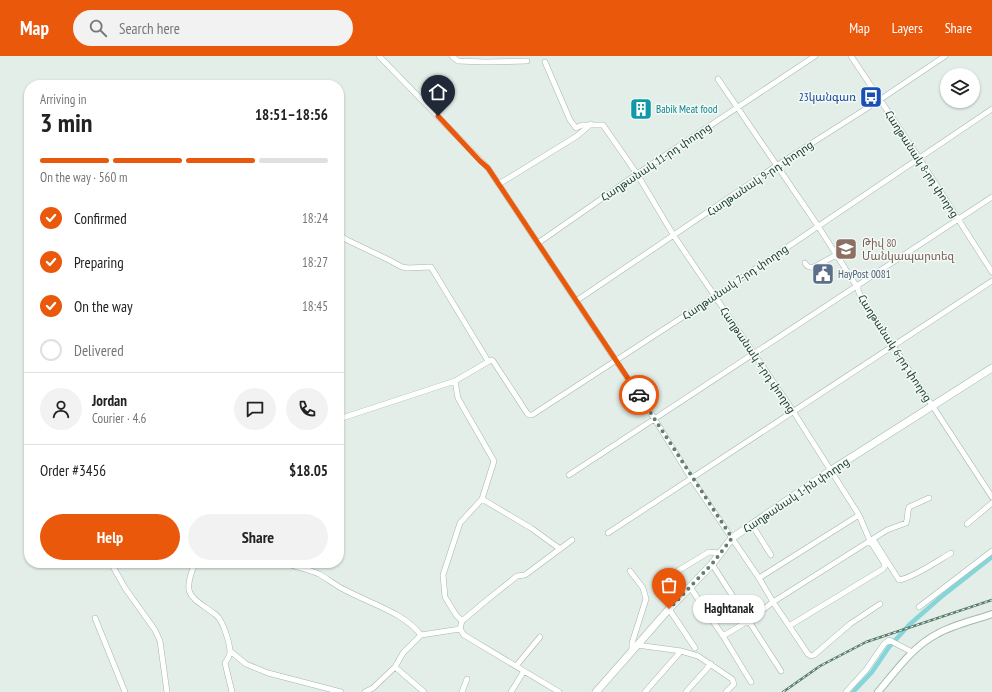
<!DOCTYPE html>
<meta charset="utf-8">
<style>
:root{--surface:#fff;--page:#f2f2f2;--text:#222;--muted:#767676;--line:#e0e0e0;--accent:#ea580c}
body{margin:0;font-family:"PT Sans Narrow","Noto Sans Armenian",sans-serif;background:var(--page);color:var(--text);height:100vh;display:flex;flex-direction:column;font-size:15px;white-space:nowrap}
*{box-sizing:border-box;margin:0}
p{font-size:13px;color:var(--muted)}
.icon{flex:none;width:22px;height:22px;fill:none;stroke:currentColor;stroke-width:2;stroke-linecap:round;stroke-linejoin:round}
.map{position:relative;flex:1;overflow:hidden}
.panel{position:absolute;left:24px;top:24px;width:320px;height:488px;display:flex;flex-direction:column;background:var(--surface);border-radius:16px;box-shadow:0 1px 3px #0004}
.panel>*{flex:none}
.controls{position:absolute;left:940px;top:12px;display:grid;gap:8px}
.controls a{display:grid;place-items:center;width:40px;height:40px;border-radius:50%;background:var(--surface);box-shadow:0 1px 3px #0004;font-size:20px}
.pin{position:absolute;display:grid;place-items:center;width:34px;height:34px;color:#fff;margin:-41px -17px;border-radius:50% 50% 50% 0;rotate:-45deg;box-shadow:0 0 4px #0007}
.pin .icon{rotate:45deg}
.courier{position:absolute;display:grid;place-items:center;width:40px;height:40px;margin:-20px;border:3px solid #ea580c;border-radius:50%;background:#fff;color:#222;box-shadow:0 1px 5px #0007}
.bubble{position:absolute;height:28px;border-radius:14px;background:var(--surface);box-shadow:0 1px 3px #0004;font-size:13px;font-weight:700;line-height:28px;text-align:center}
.overview em{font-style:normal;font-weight:700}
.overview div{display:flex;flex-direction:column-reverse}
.overview{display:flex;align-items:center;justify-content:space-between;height:68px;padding:0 16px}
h1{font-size:26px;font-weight:700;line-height:30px}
.bar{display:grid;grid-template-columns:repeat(4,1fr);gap:6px 4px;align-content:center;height:48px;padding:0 16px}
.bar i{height:5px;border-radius:3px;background:var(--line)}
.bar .current{background:var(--accent)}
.bar p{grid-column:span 4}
.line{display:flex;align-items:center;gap:10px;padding:0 16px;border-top:1px solid var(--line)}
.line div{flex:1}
.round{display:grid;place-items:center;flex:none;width:42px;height:42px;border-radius:21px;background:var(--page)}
ol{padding:0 16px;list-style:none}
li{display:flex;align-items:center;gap:12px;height:44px}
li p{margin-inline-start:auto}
li .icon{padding:4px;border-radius:50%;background:var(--accent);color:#fff;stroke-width:4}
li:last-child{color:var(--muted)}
li i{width:22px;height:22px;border:2px solid var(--line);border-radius:50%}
.action{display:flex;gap:8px;margin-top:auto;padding:8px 16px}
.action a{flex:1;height:46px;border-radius:24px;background:var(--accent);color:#fff;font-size:16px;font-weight:700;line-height:46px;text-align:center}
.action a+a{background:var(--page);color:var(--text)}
header{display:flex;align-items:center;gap:24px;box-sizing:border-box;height:56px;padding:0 20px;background:var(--accent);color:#fff}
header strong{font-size:19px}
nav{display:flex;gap:22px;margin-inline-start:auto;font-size:14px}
.search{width:280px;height:36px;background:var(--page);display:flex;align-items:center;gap:10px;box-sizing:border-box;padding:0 14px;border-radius:22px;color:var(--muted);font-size:15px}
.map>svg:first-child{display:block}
</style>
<header>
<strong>Map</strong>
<div class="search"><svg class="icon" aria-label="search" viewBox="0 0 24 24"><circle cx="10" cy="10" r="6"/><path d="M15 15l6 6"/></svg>Search here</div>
<nav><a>Map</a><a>Layers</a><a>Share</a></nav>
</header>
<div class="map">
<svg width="992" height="636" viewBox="0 0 992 636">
<rect width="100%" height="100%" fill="#e2eee7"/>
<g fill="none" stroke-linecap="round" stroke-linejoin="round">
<path stroke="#86d5d8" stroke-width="4.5" d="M853,636L872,616L889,591L909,569L941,541L992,501"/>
<g stroke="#a4b7ae" stroke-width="6">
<path id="minor" d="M379,0L488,112L654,362L691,422L759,522L773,546L808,598L811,600L814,599L850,568L880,548
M452,0L458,5L485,6L527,5
M851,0L919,102L992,216
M545,6L570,64L576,72L582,69H603L637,118L674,180L793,355L859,459L870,485L884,507L885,510L883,513L789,570
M718,23L818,170L857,231L860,239L992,441
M499,128L577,80L591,68
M339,177L345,183L389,204L402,211L408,212L431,211L488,305
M538,187L637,118L815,0
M805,207C807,211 809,212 814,211L836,199
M576,245L776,110L875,47L945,0
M455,325L458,342L463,351L494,405L482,443L460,467L443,519L445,541L456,559L462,565
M339,363L455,325L491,304L493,305L527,357L529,359H532L715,240L992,53
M569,419L992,141
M482,443L531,472L560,493
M967,468L992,447
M752,469L771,499
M608,477L992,225
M873,483L899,524C913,522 939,504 951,497
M111,507L125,532L155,574L160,585L167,636
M195,507C181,541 191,540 216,559C223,564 230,588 230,596C230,600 227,604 225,607L232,636
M208,507H217
M284,507C295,511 308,513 319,518C328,523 336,530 345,534C371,548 403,556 421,579
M712,508L781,615
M630,515L643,532L646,543L632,587V595
M671,519L709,496L719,497
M759,522L859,459
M690,531L723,580L751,626
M919,551L992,495
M669,553L695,592
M95,562L125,636
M723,580L748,565L773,546L887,474L906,467L907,464L908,455L909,451L929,442
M637,589L681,595L698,600L732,623L734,628L726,636
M230,595L246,608L268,617L341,636
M516,610L540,581
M395,611L424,636
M365,636L373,632L395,611L403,597L421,579L460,573
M462,636L467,623
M511,636L524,615
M559,636L464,579L460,573L462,565L487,544L517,520L525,519L572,484
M645,636L681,595
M686,636L711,608
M846,636L866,614L884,588L889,584L912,596"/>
</g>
<g stroke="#a4b7ae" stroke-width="8">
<path id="tertiary" d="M878,636C896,615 912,591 937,578C952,569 975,564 992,558"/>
</g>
<g stroke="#a0bbae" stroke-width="8">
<path id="secondary" d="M596,636L669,553L712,508L732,482L830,415L992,312"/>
</g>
<use href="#minor" stroke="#fff" stroke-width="5"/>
<use href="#tertiary" stroke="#fff" stroke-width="6"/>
<use href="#secondary" stroke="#fff" stroke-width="7"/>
<g stroke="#5b7c6f" stroke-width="2.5">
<path id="rail" d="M783,636L820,610L866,586L992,544"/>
</g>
<use href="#rail" stroke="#f3faf6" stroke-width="1" stroke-dasharray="3" stroke-linecap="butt"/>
</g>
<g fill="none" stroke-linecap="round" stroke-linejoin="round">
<path stroke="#647e73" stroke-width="4" stroke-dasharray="0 7.2" d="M639,339L732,482L712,508L669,553"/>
<path stroke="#ea580c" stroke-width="5" d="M438,60L480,105L488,112L639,339"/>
</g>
<defs>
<g id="bus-square" transform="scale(1.15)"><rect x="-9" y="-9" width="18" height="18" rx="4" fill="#1a4fb4" stroke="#f3faf6"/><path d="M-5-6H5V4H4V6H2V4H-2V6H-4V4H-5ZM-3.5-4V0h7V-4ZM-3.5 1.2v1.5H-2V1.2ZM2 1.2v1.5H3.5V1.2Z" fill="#fff"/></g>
<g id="building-square" transform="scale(1.15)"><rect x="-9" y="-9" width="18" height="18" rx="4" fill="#0f9aa8" stroke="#f3faf6"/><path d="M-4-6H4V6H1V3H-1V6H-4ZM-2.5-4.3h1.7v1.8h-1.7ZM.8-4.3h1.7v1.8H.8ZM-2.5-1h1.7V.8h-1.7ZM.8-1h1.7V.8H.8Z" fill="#fff"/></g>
<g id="school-square" transform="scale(1.15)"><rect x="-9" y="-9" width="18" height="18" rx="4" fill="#8d6e63" stroke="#f3faf6"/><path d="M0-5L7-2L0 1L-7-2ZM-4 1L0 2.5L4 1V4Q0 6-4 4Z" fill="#fff"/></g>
<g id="civic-square" transform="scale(1.15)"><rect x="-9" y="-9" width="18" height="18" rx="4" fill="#5c6f8a" stroke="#f3faf6"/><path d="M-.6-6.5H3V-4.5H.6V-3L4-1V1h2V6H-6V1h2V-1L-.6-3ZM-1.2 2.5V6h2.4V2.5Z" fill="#fff"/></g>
</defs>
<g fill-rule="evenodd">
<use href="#bus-square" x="871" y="41"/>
<use href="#building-square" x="641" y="53"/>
<use href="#school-square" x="846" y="193"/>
<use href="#civic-square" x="823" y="218"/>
</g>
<g text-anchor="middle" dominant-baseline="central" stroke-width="3" stroke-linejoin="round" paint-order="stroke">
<g font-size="11" fill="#164399" stroke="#f3faf6" text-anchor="end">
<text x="856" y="41">23կանգառ</text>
</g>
<g font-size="11" fill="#0d838f" stroke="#f3faf6" text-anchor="start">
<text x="656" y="53">Babik Meat food</text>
</g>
<g font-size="11" fill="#204134" stroke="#f3faf6">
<text transform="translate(656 106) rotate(-34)">Հաղթանակ 11-րդ փողոց</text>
<text transform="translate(922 108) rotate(57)">Հաղթանակ 8-րդ փողոց</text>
<text transform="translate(760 122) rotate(-34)">Հաղթանակ 9-րդ փողոց</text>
<text transform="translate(735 226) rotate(-34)">Հաղթանակ 7-րդ փողոց</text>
<text transform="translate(895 292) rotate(57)">Հաղթանակ 6-րդ փողոց</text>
<text transform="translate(758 304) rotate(56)">Հաղթանակ 4-րդ փողոց</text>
<text transform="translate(796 439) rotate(-34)">Հաղթանակ 1-ին փողոց</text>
</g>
<g font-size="11" fill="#785e54" stroke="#f3faf6" text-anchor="start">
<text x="862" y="187">Թիվ 80<tspan x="862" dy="13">Մանկապարտեզ</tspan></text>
</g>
<g font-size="11" fill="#4e5e75" stroke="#f3faf6" text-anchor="start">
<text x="838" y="218">HayPost 0081</text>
</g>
</g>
</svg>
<div class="controls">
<a><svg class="icon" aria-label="layers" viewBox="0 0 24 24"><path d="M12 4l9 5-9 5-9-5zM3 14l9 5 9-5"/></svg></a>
</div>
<div class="pin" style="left:669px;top:553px;background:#ea580c"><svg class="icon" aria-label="bag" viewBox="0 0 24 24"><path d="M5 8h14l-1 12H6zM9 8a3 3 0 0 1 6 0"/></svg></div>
<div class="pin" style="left:438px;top:60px;background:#1f2937"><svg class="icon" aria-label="home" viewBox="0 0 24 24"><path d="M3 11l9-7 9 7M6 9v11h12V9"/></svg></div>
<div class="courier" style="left:639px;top:339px"><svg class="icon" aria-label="car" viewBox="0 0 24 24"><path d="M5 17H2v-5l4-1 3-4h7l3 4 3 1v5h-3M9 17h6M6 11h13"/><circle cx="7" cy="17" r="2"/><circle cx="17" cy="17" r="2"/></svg></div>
<div class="bubble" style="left:693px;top:539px;width:72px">Haghtanak</div>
<section class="panel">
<div class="overview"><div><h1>3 min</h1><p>Arriving in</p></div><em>18:51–18:56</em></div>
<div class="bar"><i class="current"></i><i class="current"></i><i class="current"></i><i></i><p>On the way · 560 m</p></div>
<ol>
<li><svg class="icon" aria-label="check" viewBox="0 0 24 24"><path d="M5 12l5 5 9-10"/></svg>Confirmed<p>18:24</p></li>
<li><svg class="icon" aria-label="check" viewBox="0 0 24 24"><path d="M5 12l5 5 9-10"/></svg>Preparing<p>18:27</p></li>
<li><svg class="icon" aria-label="check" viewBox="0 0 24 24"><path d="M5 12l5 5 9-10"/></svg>On the way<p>18:45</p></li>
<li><i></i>Delivered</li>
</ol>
<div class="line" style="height:72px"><a class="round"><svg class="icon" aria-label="person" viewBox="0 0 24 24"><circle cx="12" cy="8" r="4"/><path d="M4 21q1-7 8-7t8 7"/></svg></a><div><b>Jordan</b><p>Courier · 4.6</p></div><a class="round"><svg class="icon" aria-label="chat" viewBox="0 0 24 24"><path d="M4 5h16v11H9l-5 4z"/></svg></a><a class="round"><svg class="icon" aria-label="phone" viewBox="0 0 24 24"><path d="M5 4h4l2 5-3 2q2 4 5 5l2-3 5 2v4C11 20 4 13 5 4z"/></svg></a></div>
<div class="line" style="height:52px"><div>Order #3456</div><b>$18.05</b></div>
<div class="action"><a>Help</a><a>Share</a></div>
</section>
</div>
